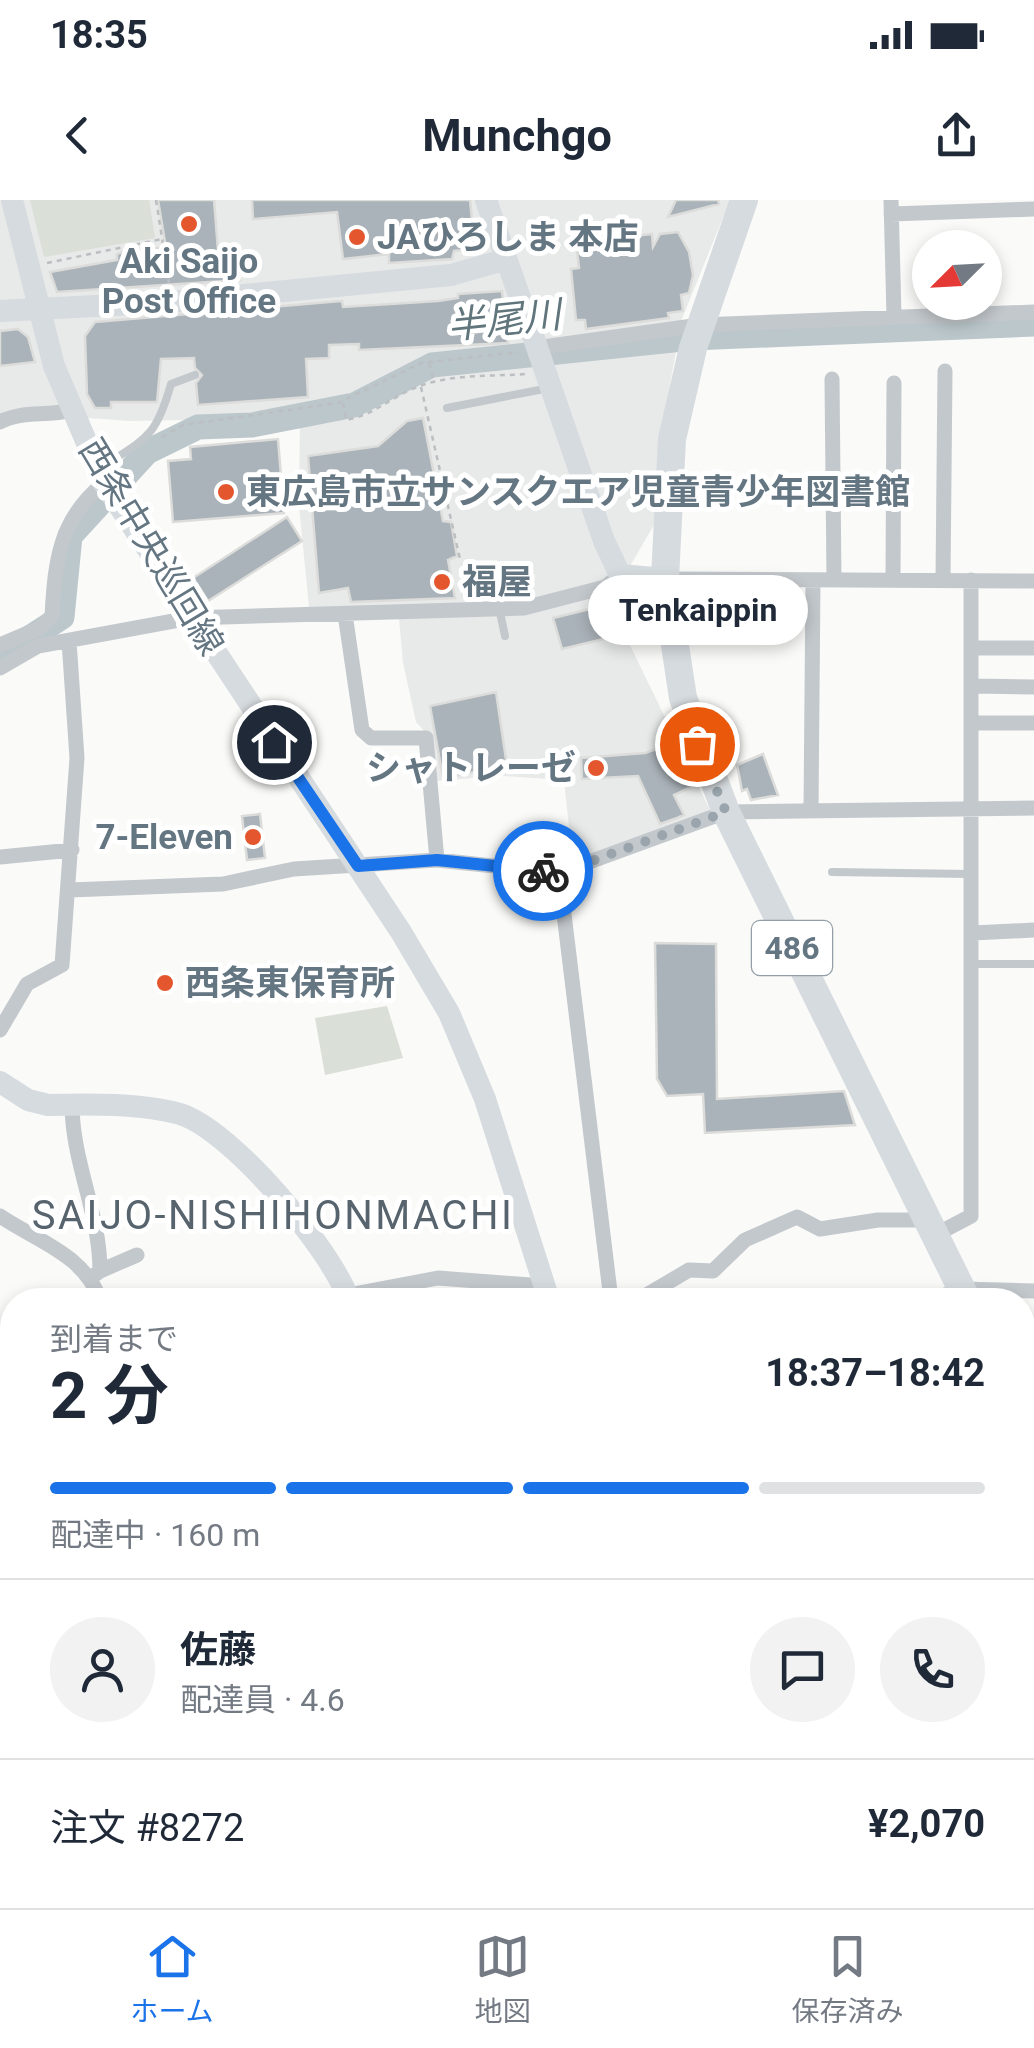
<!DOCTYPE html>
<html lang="ja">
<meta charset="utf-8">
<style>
:root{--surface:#fff;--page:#f2f2f3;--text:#1f2937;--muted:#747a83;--line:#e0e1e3;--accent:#1a73e8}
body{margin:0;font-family:Roboto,"Noto Sans JP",sans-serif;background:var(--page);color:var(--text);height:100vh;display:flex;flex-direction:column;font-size:38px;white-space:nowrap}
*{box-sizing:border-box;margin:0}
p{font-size:32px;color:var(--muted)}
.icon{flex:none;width:55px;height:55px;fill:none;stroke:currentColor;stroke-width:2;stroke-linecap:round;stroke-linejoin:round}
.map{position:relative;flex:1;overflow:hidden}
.panel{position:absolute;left:0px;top:1088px;width:1035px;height:622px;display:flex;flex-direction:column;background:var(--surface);border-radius:40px 40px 0 0;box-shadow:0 5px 15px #0003}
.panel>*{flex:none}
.needle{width:65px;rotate:246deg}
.tools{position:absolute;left:912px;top:30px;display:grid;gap:20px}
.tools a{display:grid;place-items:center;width:90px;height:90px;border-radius:50%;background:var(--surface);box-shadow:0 5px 15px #0003;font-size:50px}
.pin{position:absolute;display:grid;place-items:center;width:85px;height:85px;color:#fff;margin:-42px;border:5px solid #fff;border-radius:50%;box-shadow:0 2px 10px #0007}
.courier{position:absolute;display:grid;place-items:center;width:100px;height:100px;margin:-50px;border:8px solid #1a73e8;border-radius:50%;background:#fff;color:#222;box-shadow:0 2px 12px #0007}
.bubble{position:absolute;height:70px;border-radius:35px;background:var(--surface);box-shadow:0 5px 15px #0003;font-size:32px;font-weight:700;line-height:70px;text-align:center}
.summary em{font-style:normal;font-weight:700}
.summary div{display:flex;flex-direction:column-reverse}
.summary{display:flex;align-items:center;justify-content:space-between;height:170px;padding:0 50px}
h1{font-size:65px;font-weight:700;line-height:75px}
.bar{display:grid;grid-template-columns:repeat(4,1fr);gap:15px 10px;align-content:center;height:120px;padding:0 50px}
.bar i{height:12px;border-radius:8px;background:var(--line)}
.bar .selected{background:var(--accent)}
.bar p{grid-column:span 4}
.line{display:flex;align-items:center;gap:25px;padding:0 50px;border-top:2px solid var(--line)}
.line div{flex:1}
.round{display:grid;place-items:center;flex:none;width:105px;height:105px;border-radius:52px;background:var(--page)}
.status{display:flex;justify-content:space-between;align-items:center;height:70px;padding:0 50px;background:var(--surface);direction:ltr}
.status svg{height:28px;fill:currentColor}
header{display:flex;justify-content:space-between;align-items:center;height:130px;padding:0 50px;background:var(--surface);font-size:45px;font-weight:700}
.menu{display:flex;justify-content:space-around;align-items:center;height:140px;border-top:2px solid var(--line);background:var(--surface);font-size:28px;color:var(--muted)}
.menu a{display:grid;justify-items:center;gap:5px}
.menu .selected{color:var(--accent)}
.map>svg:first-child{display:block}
</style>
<div class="status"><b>18:35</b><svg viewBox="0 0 49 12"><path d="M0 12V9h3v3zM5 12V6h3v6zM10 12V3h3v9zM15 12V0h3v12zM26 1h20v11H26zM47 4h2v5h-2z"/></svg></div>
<header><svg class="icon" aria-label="back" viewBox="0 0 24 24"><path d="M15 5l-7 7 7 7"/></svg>Munchgo<svg class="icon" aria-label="share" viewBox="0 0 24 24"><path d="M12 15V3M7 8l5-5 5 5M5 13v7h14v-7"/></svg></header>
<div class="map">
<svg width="1034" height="1708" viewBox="0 0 1034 1708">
<rect width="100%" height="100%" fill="#fafaf8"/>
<path fill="#e8e9e9" d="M0,0H730L682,119L660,238L654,325L609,402L711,612L573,664L564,580L503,576L434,581L426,533L416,522L403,463L399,419L310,417L299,306L300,211L239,219L130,221L18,213L0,222Z
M272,1698H345L347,1708H258Z"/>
<path fill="#dadfd7" d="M30,0H149L155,38L44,57Z
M387,806L403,858L325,875L315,818Z"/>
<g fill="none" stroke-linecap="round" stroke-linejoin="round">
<path stroke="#bbc7cb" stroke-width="4" d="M853,1698L866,1708
M683,1708H684
M743,1708L810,1698"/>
<path stroke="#bbc7cb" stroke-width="25" d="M0,457L62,417L70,336L147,252L198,227L252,225L354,205L432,165L692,138L1034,124"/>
</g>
<path fill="#aab3b9" stroke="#dcdcda" stroke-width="2.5" d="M158,0H214L218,50L237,48L240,80L57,92L50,72L117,60V54L130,49L166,48Z
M252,0H470L475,49L454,51L452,59L389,63V54L343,59L337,12L253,19Z
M676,0H718L719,4L668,17Z
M678,32L689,52L693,75L689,93L681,95L683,111L668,113L669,118L586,129L585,120H576L571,69L579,68L576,42L652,34L653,47L660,34Z
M502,91L508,143L359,150V144L329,145V158L306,159L308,197L198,205L196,183L202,175L195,168L194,158L161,159L157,202H111V208H95L87,194L85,136L95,122L329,102L342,101L343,107L438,101L458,98V94Z
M18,129L28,137L35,162L0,166V131Z
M423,218L443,321L451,322L457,356L448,360L455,398L351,402L348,388L319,393L308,256L378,246L407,221Z
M278,239L284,313L173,322L168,261L191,259L190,247Z
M287,317L302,341L208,401L193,378Z
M598,407L612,437L562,449L553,418Z
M496,492L507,566L443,578L430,506Z
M670,544L681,550L691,570L684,573L691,587L674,595L684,615L677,618L660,624L638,576L582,579L581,558L645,553Z
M763,554L778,595L751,600L747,589L742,591L737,565Z
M260,614L265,658L247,660L242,616Z
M655,743L716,744L717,899L844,891L855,925L705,933L703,894L667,896L657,879Z"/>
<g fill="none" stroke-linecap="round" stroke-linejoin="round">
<path stroke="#bbbfc2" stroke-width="2.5" stroke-dasharray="5 5" stroke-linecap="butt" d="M156,0L169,83
M47,63L162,39
M429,163L434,180
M421,187L460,359
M343,203L346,220C371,216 388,200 410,190C447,173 487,177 526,174
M162,237L183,225L338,203L421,163L519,152"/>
<path stroke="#c3c8cc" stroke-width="8" d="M447,208L549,188
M102,267C147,238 156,237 171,184L195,175
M490,365L505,436
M832,672L969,674
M973,764H1034"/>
<path stroke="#c3c8cc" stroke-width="15" d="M891,0L894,116
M891,14L1034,9
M536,148L700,125L1034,112
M832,179L834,380
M0,222C22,210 47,217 71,210
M665,379L1034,381
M893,380L894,183
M943,380L945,171
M345,414L362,530L371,538H426L437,660
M0,445L40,428L52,416C55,362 59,319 104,283
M972,448H1034
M0,468L38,446L190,418L524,408L605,387L620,375
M973,486L1034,487
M973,523H1034
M811,610L813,380
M0,657L72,650
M559,673L726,612L1034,608
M70,690L223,684L294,669L437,660L559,673L611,1100
M973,733L1034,730
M0,830L27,784L62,765L77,558L69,441
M72,904C72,962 100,1013 100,1071L92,1077
M0,1016C37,1041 85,1055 100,1100
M935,1035L971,1016V380
M100,1071L137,1055
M348,1095L438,1078L544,1086
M638,1100L689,1070L713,1071L745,1040L797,1017L820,1029L878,1020H928
M931,1100L962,1089L1034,1091
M0,1172L12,1170
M0,1353L12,1357
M118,1698L121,1708
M138,1708L166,1698
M250,1708L255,1698"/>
<path stroke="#d6dbdf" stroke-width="22" d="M12,0L54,166L104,283L401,732L449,813L485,899L549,1100
M486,0L604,341L620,375L665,379
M0,111L172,102L451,75L504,60
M0,882L28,900L48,905C88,904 141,903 180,914C232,930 331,1049 349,1100
M1022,1691H1034
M526,1698L529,1708
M196,1708L228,1698"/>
<path stroke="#d6dbdf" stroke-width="28" d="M744,0L693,148L672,239L665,379L683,498L726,612L967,1100
M1022,1231L1034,1279
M1022,1490L1034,1428
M975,1708L977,1698"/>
</g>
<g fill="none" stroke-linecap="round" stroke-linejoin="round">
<path stroke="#99a4ac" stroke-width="10" stroke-dasharray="0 18" d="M543,671L559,673L726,612L697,544"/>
<path stroke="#1a73e8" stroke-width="12" d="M274,542L358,666L437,660L543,671"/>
</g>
<g fill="#e4572e" stroke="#fff" stroke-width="4">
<circle cx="189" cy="24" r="10"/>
<circle cx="357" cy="37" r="10"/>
<circle cx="226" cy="292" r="10"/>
<circle cx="442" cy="382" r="10"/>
<circle cx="596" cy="568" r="10"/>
<circle cx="253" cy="637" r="10"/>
<circle cx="165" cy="783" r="10"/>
</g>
<g text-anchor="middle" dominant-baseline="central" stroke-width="10" stroke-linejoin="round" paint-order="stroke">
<rect fill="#fff" stroke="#939fa8" stroke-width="2.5" x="752" y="721" width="80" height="54" rx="8"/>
<g font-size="32" font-weight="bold" fill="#657683">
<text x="792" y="748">486</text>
</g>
<g font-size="35" font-weight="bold" fill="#657683" stroke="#fff" text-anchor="start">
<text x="377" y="37">JAひろしま 本店</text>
<text x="189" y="61" text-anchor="middle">Aki Saijo<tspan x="189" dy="40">Post Office</tspan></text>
<text x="246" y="292">東広島市立サンスクエア児童青少年図書館</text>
<text x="462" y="382">福屋</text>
<text x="576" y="568" text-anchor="end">シャトレーゼ</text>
<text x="233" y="637" text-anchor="end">7-Eleven</text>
<text x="185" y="783">西条東保育所</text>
</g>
<g font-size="35" fill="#657683" stroke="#fff">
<text transform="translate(151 347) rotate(59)">西条中央巡回線</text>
</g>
<g font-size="38" font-style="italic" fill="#60757c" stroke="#fff">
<text transform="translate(504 120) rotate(-6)">半尾川</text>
</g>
<g font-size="40" letter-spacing="2.5" fill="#57646e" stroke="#fff">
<text x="273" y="1015">SAIJO-NISHIHONMACHI</text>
</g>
</g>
</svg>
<div class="tools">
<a><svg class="needle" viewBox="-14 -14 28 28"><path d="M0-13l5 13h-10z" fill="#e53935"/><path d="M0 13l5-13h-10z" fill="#747a83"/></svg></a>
</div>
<div class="pin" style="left:697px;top:544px;background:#ea580c"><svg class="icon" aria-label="bag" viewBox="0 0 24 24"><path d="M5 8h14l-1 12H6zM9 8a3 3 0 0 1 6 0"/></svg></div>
<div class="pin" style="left:274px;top:542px;background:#1f2937"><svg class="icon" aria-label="home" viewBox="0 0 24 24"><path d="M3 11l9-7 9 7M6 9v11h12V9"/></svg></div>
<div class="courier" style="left:543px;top:671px"><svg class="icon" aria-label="bike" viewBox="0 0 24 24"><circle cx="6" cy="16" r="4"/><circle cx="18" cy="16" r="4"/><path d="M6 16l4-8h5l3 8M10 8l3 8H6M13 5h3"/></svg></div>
<div class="bubble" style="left:588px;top:375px;width:220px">Tenkaippin</div>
<section class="panel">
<div class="summary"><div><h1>2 分</h1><p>到着まで</p></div><em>18:37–18:42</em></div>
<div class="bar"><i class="selected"></i><i class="selected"></i><i class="selected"></i><i></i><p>配達中 · 160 m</p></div>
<div class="line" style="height:180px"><a class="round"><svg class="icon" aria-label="person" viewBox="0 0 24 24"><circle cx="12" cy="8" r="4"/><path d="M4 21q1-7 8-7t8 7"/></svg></a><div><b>佐藤</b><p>配達員 · 4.6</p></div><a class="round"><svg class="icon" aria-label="chat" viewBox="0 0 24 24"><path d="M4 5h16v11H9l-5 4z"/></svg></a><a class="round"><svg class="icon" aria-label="phone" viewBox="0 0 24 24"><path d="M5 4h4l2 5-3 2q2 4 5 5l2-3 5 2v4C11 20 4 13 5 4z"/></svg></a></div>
<div class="line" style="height:130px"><div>注文 #8272</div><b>¥2,070</b></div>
</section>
</div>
<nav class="menu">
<a class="selected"><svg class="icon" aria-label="home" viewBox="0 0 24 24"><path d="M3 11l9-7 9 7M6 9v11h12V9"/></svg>ホーム</a>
<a><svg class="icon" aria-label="map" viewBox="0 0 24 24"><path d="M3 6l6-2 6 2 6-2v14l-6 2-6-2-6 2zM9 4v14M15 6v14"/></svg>地図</a>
<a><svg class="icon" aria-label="saved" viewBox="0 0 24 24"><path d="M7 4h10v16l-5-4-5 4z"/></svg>保存済み</a>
</nav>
